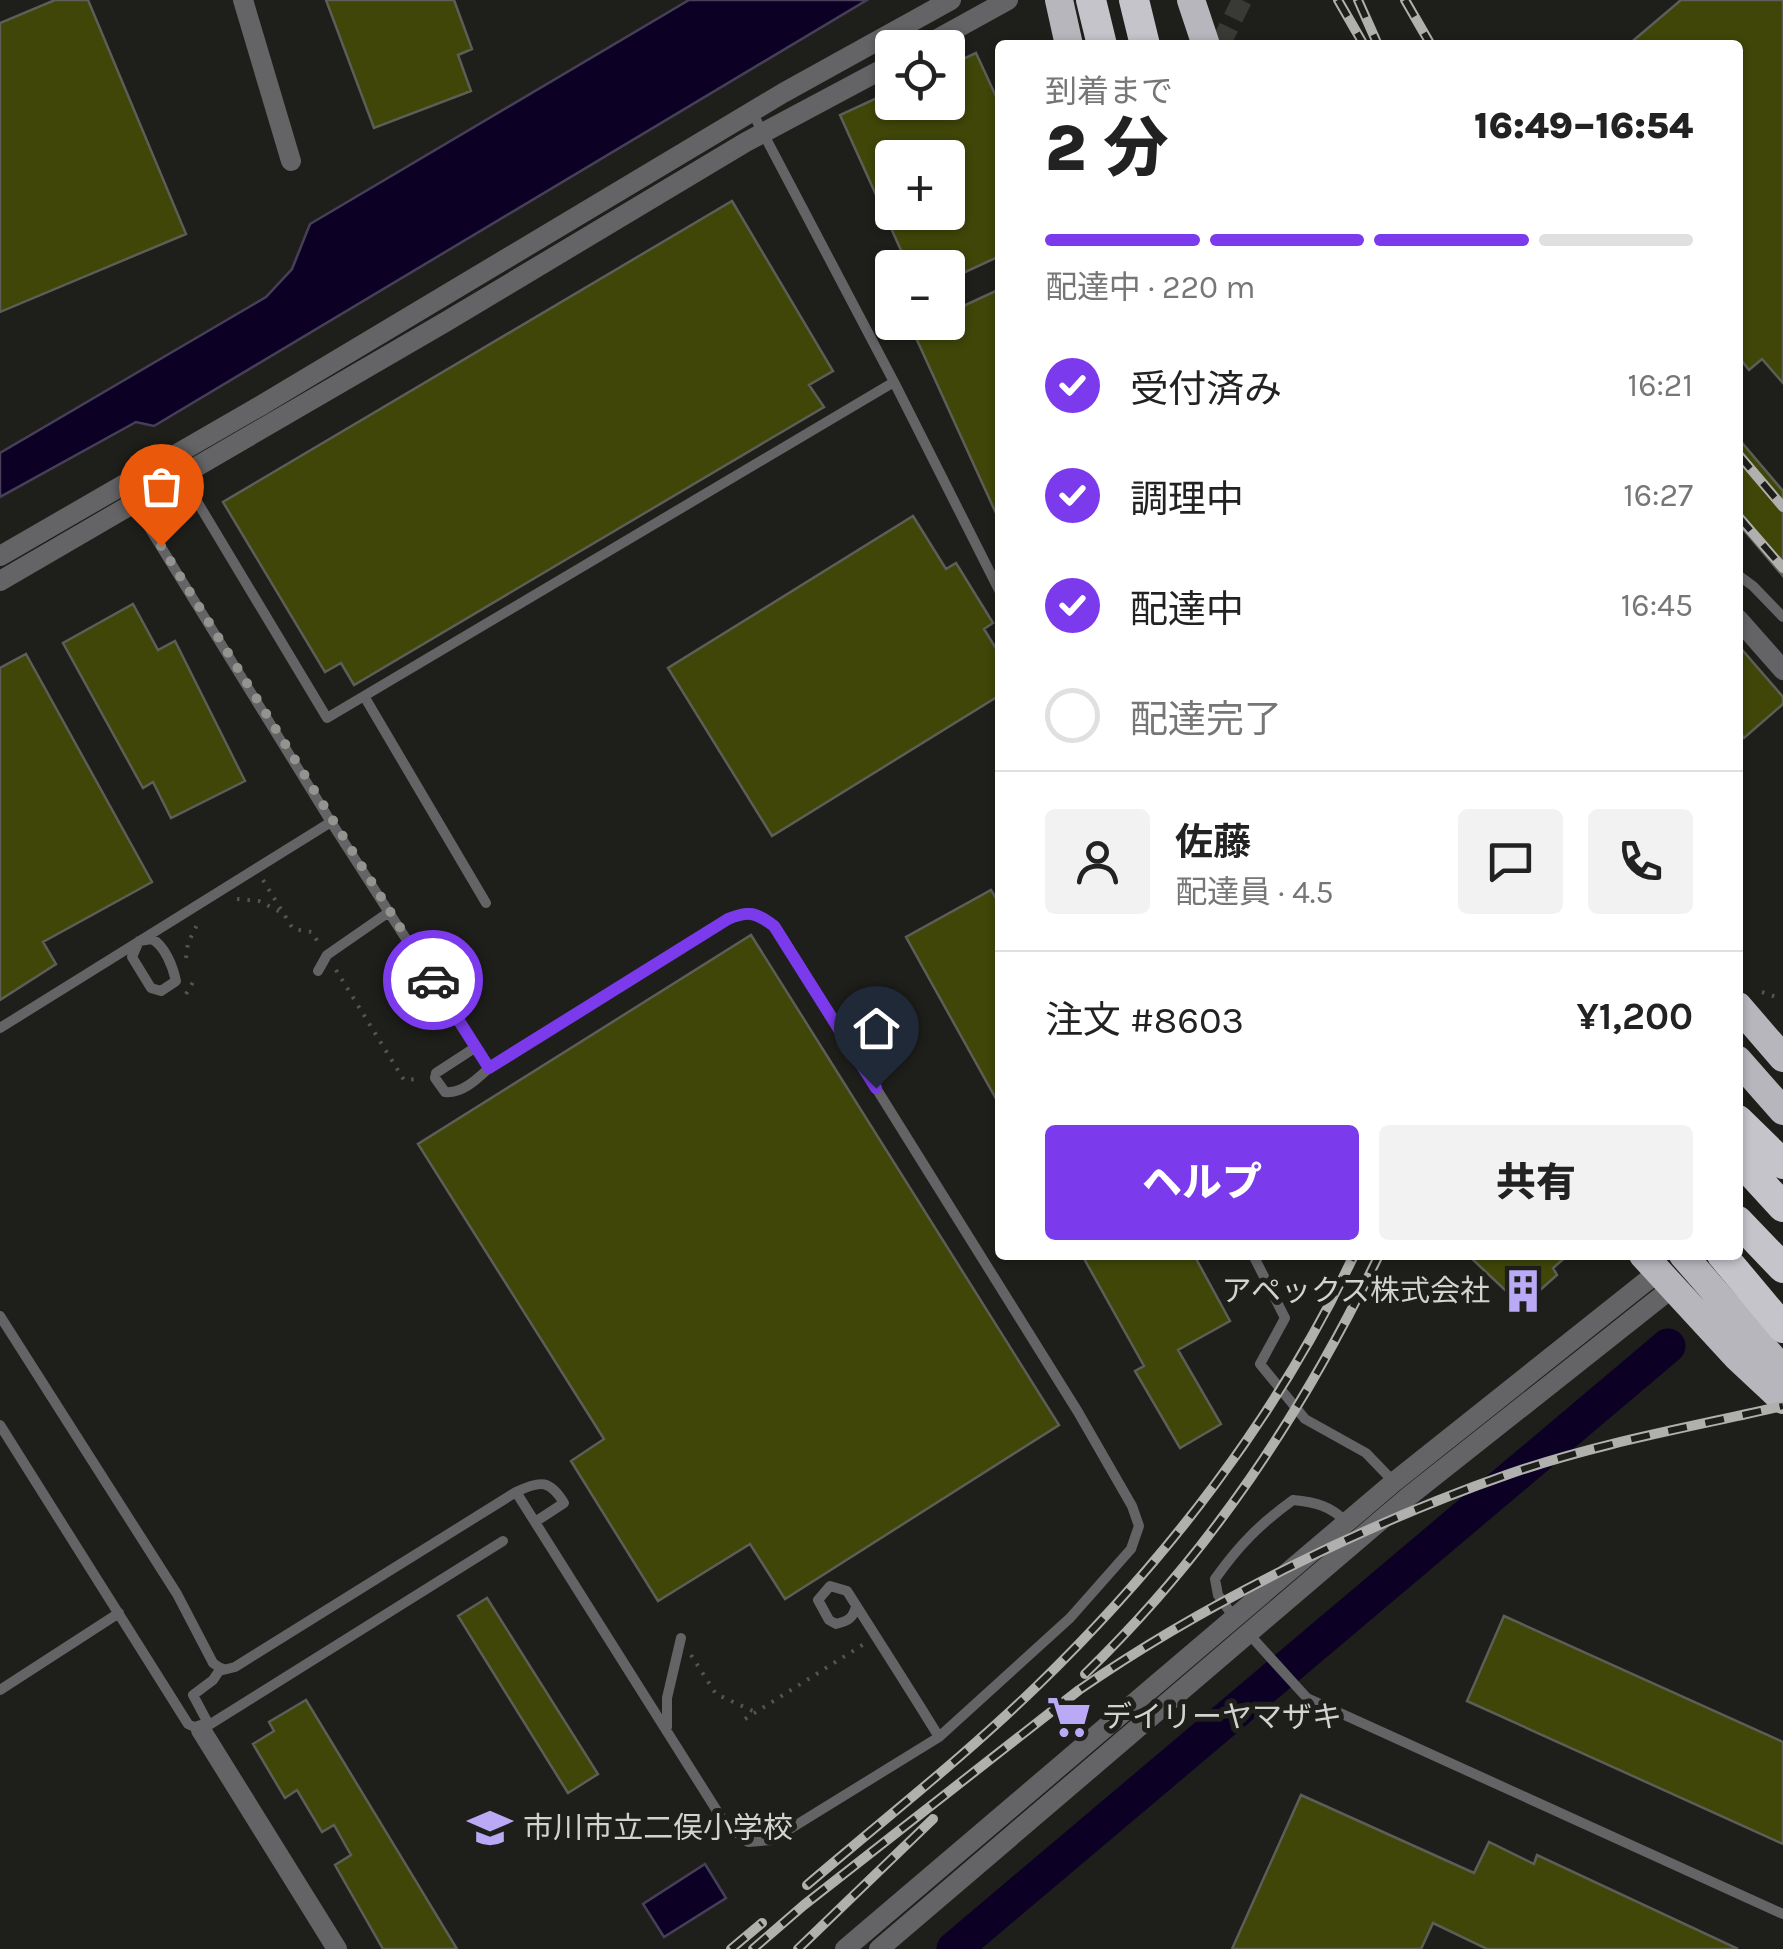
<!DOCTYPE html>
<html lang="ja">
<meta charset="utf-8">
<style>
:root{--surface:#fff;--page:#f2f2f2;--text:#222;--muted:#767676;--line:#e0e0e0;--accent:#7c3aed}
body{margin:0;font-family:Karla,"Noto Sans JP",sans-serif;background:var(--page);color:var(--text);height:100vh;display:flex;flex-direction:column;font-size:38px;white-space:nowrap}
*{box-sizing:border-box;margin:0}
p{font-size:32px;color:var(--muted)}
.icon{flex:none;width:55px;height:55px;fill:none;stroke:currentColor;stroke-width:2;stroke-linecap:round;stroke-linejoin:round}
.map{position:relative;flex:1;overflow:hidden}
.drawer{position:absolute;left:995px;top:40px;width:748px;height:1220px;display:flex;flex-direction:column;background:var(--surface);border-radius:10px;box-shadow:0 2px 8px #0004}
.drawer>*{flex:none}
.fabs{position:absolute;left:875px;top:30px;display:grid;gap:20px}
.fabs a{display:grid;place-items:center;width:90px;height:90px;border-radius:10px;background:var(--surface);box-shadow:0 2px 8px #0004;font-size:50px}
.pin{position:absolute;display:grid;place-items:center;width:85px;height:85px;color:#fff;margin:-102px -42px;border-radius:50% 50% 50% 0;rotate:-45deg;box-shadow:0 0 10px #0007}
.pin .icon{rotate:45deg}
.courier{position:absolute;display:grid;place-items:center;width:100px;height:100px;margin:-50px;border:8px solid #7c3aed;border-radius:50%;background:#fff;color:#222;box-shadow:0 2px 12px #0007}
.head em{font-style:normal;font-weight:800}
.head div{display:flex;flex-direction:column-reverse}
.head{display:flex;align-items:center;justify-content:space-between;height:170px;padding:0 50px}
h1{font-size:65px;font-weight:800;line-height:75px}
.bar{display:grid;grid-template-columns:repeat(4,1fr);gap:15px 10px;align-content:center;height:120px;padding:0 50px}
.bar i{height:12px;border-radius:8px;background:var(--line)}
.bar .on{background:var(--accent)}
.bar p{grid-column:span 4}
.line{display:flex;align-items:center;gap:25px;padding:0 50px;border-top:2px solid var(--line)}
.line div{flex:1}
.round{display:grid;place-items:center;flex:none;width:105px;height:105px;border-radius:10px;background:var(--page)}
ol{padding:0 50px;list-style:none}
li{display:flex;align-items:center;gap:30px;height:110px}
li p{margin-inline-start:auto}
li .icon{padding:10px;border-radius:50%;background:var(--accent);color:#fff;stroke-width:4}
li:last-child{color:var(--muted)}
li i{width:55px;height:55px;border:5px solid var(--line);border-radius:50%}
.cta{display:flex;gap:20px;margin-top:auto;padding:20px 50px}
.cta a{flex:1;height:115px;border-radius:10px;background:var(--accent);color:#fff;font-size:40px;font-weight:800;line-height:115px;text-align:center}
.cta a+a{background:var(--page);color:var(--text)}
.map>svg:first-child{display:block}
</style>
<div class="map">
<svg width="1783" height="1949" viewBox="0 0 1783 1949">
<rect width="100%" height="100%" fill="#1e1f1a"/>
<path fill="#0c0025" stroke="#473f58" stroke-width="2.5" d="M689,0H867L154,426L136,422L0,497V453L266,297L292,269L310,224Z
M705,1864L726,1898L664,1937L643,1904Z"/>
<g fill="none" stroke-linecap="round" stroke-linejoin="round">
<path stroke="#0c0025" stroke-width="35" d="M954,1949L1668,1346"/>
</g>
<path fill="#3f4608" stroke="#5c5e57" stroke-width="2.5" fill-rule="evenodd" d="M55,0H88L186,234L0,312V23Z
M326,0H454L472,49L458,55L471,91L374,128Z
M1681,0H1783V383L1762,359L1749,370L1738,356V45H1628Z
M976,53L1000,105V256L948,280V268H909L840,115L892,91V102H948V66ZM892,158H948V212H892Z
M732,201L833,371L809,385L824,407L354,685L341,663L325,672L223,502Z
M1000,289V522L912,329L927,322H948V313Z
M1738,438L1783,491V576L1738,523Z
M913,516L946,569L956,563L993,623L984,629L1000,655V695L772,836L668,668Z
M133,604L158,650L175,641L245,781L171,818L153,782L143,788L63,643Z
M1738,645L1783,697V704L1744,738L1738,730Z
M26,654L152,882L43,942L56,964L0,1000V668Z
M991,890L1000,905V1106L906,937Z
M751,935L1059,1425L785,1599L750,1544L658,1601L571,1461L604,1439L418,1144Z
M1082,1255H1194L1230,1321L1178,1350L1221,1424L1180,1448L1135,1371L1144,1366Z
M1468,1255H1568L1553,1268L1557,1275L1522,1306Z
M487,1598L598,1774L568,1793L458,1616Z
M1504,1616L1783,1742V1844L1467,1701Z
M306,1700L457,1949H383L335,1865L351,1855L334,1825L322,1832L297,1790L285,1798L253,1744L274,1731L269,1722Z
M1301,1795L1474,1873L1489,1842L1534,1864L1537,1855L1738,1949H1487L1433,1923L1421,1949H1232Z"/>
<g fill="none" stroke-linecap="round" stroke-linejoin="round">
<path stroke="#393a35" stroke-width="20" stroke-dasharray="20 10" stroke-linecap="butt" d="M1220,45L1242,0"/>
<path stroke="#545551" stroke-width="4" stroke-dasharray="2.5 8" stroke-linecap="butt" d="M263,880L293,929L312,932L319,944
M237,899L259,901L284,914
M186,958L188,943L197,925
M336,970L404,1080L419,1079
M1762,992L1779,998
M186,994L193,982L191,976
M691,1655L716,1694L755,1712
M745,1719L864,1644"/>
<path stroke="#646366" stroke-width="10" d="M894,382L1000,592
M171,458L327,718L894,382L752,112
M132,500L331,822L489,1068
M1738,575L1753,586L1783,617
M364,696L486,903
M152,939C165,946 173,967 176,981L161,991L151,988L132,957L139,941Z
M318,971L327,955L389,912
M0,1028L331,822
M1253,1255L1285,1318L1260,1364L1305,1419L1366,1453L1394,1482
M0,1316L177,1594L213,1663L223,1670L235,1667L516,1492L724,1822L748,1842L772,1840L939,1737L1070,1618L1131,1549L1139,1526L1132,1506L1078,1412L775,926C757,913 749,909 728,919L489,1068C477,1079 462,1094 445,1092L435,1078L436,1073L476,1047
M0,1425L188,1724L201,1730L503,1541
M516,1492C541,1480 550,1480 564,1503L535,1522
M856,1605C854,1618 848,1621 836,1624L829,1620L818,1600L830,1586L847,1591C878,1640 909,1688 939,1737
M1233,1616L1218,1595L1215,1579C1239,1545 1260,1524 1293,1500C1315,1502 1331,1506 1346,1522
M1248,1633L1307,1698L1783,1914
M0,1690L119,1613
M209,1725L193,1695L213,1680L221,1668
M667,1727V1698L681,1638"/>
<path stroke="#646366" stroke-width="20" d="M243,0L291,161
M1738,619L1783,670
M201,1730L337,1949"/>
<path stroke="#646366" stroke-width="20" d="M921,48L1008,0
M0,556L260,406L783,93L951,0
M0,581L447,321L746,142L892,64
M845,1949L1394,1482L1658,1272
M879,1949L1408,1497L1672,1288"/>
<path stroke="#b8b6bd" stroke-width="28" d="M1059,0L1069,45
M1191,0L1206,45
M1738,1006L1783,1058
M1738,1060L1783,1111
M1643,1255L1737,1357L1783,1400
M1683,1255L1783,1370"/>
<path stroke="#c6c4cb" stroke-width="30" d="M1091,0L1102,45
M1134,0L1145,45
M1738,1120L1783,1164
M1738,1158L1783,1207
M1738,1221L1783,1268
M1722,1255L1783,1328"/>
<g stroke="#b0b1ae" stroke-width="10">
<path id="rail" d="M1338,0L1364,45
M1358,0L1378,45
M1405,0L1431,45
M1738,454L1783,507
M1738,516L1783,568
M1085,1674C1211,1552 1303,1412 1379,1255
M807,1885C884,1819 965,1756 1037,1686C1165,1562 1278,1416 1354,1255
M731,1949L762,1923
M753,1949L804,1905L1079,1690C1205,1603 1365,1524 1509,1474C1598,1443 1691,1427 1783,1406
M798,1949L933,1819"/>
</g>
<use href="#rail" stroke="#1e1f1a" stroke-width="6" stroke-dasharray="19" stroke-linecap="butt"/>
</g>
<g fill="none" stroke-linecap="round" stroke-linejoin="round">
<path stroke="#939490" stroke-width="10" stroke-dasharray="0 18" d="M161,546L433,980"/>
<path stroke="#7c3aed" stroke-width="12" d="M433,980L489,1068L728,919C749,910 757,913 774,926L876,1088"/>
</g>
<defs>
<g id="building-bare" transform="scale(3.45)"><path d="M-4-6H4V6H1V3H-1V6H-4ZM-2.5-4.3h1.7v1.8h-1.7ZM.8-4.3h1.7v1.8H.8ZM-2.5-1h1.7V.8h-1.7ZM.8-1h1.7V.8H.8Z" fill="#baaaf6" stroke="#1e1f1a" stroke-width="2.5" paint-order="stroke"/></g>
<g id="supermarket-bare" transform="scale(3.45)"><path d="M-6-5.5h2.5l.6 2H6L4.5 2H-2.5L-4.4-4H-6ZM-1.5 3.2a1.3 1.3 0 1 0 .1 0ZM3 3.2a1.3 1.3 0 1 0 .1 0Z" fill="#baaaf6" stroke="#1e1f1a" stroke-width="2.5" paint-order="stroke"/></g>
<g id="school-bare" transform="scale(3.45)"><path d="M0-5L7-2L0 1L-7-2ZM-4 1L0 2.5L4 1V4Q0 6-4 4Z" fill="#baaaf6" stroke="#1e1f1a" stroke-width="2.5" paint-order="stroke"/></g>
</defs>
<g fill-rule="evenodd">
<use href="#building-bare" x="1523" y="1291"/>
<use href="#supermarket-bare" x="1069" y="1717"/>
<use href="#school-bare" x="490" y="1828"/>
</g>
<g text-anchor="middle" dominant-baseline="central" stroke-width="10" stroke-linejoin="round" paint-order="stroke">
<g font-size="30" fill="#d2d3d0" stroke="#1e1f1a" text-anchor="start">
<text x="1490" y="1291" text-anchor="end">アペックス株式会社</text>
<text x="1102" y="1717">デイリーヤマザキ</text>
<text x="523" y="1828">市川市立二俣小学校</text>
</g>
</g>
</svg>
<div class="fabs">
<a><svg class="icon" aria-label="locate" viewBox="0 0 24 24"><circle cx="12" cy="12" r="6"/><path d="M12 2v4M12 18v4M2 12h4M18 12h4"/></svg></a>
<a>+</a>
<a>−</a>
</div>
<div class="pin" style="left:161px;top:546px;background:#ea580c"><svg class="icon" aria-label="bag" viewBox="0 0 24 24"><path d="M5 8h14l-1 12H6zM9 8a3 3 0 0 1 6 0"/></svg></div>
<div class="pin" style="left:876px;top:1088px;background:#1f2937"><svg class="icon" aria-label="home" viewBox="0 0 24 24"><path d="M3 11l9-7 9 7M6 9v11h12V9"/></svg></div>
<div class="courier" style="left:433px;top:980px"><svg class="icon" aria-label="car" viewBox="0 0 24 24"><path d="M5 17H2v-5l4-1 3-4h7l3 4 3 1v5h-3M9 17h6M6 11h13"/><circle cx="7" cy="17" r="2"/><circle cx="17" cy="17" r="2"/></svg></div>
<section class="drawer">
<div class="head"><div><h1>2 分</h1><p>到着まで</p></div><em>16:49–16:54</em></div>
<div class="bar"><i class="on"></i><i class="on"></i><i class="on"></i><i></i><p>配達中 · 220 m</p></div>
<ol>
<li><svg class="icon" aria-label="check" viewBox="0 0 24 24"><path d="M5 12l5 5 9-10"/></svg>受付済み<p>16:21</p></li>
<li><svg class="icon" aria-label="check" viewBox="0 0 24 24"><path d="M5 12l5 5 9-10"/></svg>調理中<p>16:27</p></li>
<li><svg class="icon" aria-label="check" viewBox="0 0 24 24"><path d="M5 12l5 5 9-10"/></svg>配達中<p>16:45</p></li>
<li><i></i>配達完了</li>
</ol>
<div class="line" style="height:180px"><a class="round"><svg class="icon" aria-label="person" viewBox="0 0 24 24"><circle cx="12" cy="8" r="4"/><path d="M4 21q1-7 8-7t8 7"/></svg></a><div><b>佐藤</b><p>配達員 · 4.5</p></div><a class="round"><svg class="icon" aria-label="chat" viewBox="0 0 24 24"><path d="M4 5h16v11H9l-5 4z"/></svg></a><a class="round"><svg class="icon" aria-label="phone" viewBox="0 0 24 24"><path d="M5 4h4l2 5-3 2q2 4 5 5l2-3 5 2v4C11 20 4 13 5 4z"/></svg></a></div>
<div class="line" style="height:130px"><div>注文 #8603</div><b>¥1,200</b></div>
<div class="cta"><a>ヘルプ</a><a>共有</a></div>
</section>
</div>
